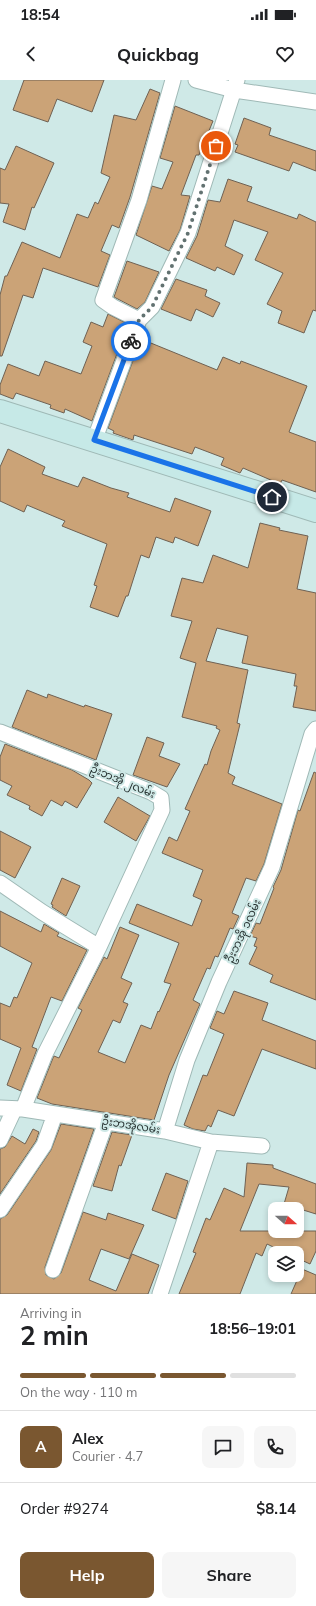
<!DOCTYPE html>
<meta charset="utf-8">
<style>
:root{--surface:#fff;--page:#f6f6f6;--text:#202124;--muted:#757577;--line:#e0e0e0;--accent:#7a5730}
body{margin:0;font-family:Mulish,"Noto Sans Myanmar",sans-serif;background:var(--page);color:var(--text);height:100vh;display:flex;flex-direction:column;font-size:15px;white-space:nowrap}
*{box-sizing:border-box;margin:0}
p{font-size:13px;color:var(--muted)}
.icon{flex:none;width:22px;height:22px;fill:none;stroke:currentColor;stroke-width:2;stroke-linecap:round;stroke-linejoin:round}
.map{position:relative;height:1214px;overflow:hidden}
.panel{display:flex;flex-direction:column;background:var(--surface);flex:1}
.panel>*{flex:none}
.needle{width:26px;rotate:111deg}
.fabs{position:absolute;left:268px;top:1122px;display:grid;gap:8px}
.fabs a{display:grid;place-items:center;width:36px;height:36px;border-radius:8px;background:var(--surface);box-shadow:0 2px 6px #0003;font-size:20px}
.pin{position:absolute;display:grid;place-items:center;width:34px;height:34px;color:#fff;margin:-17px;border:2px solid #fff;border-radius:50%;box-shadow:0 1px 4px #0007}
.courier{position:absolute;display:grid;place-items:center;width:40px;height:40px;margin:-20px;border:3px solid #1a73e8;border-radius:50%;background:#fff;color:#222;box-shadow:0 1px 5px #0007}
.overview em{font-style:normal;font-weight:700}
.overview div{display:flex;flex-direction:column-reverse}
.overview{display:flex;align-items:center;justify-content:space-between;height:68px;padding:0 20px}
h1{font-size:26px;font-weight:700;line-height:30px}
.bar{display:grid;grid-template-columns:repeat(4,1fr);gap:6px 4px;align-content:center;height:48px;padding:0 20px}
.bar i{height:5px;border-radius:3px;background:var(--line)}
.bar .selected{background:var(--accent)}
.bar p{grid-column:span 4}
.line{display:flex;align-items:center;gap:10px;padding:0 20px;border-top:1px solid var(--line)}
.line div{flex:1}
.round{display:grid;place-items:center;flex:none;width:42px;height:42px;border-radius:8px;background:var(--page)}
.primary-button{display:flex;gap:8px;margin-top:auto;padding:8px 20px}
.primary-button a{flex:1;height:46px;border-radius:8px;background:var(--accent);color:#fff;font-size:16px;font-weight:700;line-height:46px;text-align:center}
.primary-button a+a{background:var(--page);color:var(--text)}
.status{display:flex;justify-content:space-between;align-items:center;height:28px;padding:0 20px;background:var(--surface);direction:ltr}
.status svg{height:11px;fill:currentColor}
header{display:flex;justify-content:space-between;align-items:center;height:52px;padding:0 20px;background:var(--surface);font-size:18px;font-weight:700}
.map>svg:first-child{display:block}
</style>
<div class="status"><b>18:54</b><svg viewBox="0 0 49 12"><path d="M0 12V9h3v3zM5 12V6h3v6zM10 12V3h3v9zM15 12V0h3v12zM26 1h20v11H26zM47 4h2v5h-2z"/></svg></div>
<header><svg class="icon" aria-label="back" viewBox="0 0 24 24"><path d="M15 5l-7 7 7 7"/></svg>Quickbag<svg class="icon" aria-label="heart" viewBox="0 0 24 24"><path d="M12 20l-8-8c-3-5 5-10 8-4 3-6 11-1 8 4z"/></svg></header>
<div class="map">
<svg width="316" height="1214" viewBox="0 0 316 1214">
<rect width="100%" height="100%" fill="#cfe9e7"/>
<path fill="#cba377" stroke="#6f6153" d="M24,0H104L92,32L57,19L48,42L13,30Z
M150,9L160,13L130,117L119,148L112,145L101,171L110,175L98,207L43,188L33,218L23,215L2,276H0V215L5,196H7L22,162L60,178L77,134L88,138L95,122L98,124L110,97L101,93L114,35L136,40Z
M175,26L213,41L199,75H196L181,115L190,116L180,150L169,171L136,155L152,106L162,109L173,82L160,78Z
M244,38L271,48L269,55L316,71V91L293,82L289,91L235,72L238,65L235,64Z
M16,66L54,83L34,128L32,127L25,150L3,142L9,124L0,123V88L5,90Z
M228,99L252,107L247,121L297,139L299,134L316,142V231L313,230L304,253L278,243L282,231L267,224L283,193L255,180L268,152L234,140L225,166L243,175L234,195L217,187L215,191L186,178L197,156L208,120L220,122Z
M127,181L159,192L145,222L137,229L114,217Z
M176,199L207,210L205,216L220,223L213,237L196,229L191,241L161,229Z
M108,234L128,244L92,341L65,329L64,333L50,328L51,325L16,313L13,319L0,314V305L8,284L39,296L45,281L81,294L92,266L83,262L91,242L103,247Z
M141,259L217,290L223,277L240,284L241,281L307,306L289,352L316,362V412L282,400L280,404L243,388L240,393L221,385L224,378L195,367L192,374L134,355L133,360L113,353L114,351L108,348Z
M8,369L45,387L42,394L78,407L83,397L111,408L129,413L127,417L170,432L175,418L211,431L198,466L175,457L173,463L156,457L149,478L141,475L128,516H126L118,537L90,527L97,506L94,505L107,464L62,446L65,441L27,425L24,432L0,421V387Z
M260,443L280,448L279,450L308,456L297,509L316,513V631L293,627L297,606H294L296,594L242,583L248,556L217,548L206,581L248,590L237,643L240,644L228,693L235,697L232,704L282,724L264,784L256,801L246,798L232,833L239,836L233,849L230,848L218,877L215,876L210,889L207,888L193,920L200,924L169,995L154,1040L52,1024L37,1018L53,978L54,976L59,978L82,930L78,928L104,877L107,879L120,847L139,855L121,898L132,903L123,922L128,924L120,943L113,940L98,972L125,983L141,945L151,949L158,931L159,932L171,904L164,902L179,863L129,843L137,824L192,846L202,820L193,816L203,790L162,773L169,757L177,761L190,731L185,729L205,684L207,685L211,671L220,650L216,648L217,646L182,637L196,583L180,578L192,541L171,536L182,498L203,503L213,475L248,488Z
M27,610L47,618L48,614L84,627L85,625L112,634L96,680L12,647Z
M147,657L164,663L159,676L180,684L167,707L133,695Z
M5,664L72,690L89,700L92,703L77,728L65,721L62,726L51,720L42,736L29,729L30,726L7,715L12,706L0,700V677Z
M314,692L316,693V920L270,902L273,895L249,884L257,867L254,866L257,858L250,856L256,843L260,844L274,808L273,807L281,790L298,730L300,731Z
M118,717L150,736L136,761L104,742Z
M0,751L31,767L15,798L0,790Z
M62,798L80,806L66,836L52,827L53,825L51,824Z
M0,831L41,852L44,844L59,853L57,856L87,870L62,921L51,917L32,967L37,969L21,1011L7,1005L21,968L0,959V923L10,927L14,917L17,918L32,883L0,866Z
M234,911L268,923L262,940L316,961V989L262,969L234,1036L218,1030L211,1047L208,1045L205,1051L193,1049L184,1045L203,995L207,996L224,954L210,948L217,931L224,934Z
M61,1044L94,1049L45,1187L46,1195L54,1199L61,1193L83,1132L106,1140L108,1133L144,1145L129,1179L101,1169L89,1200L116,1211L132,1174L159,1185L148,1214H0V1139L7,1135L51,1070Z
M33,1049L39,1052L36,1061L0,1114V1069L5,1067L12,1056L25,1064Z
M112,1052L132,1055L121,1086L119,1085L112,1111L93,1106Z
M247,1083L273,1085V1088L316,1104V1134L284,1124L289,1107L259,1104L240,1151H316V1171L310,1184L297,1178V1173H286L267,1164L262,1176L256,1173L240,1214H179L196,1173L193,1172L206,1138L210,1140L224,1108L244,1117Z
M166,1093L188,1101L176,1139L152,1130Z
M302,1189L316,1195V1214H291Z"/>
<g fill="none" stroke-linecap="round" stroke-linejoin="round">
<g stroke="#9fb9b6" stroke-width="17">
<path id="minor" d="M196,0L234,10L316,22
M139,240L113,227L103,220L139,120L173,0
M94,361L139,240L152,227L188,153L237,0
M0,652L151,712L161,718L162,730L99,867L45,974L23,1029
M0,803L42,832L99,867
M0,1028L23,1029L165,1051L211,1062L262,1066
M165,1051L187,980L219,902L272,787L312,654L316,649
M0,1060L14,1030
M0,1130L44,1065L55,1034
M53,1190L106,1042
M160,1214L211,1062"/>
</g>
<g stroke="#9fb9b6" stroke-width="24">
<path id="secondary" d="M0,331L316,431"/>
</g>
<use href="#minor" stroke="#fff" stroke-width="15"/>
<use href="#secondary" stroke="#c6e9e7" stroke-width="22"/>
</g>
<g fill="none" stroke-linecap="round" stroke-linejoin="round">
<path stroke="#627271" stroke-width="4" stroke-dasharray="0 7.2" d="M131,261L139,240L152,227L188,153L216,66"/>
<path stroke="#1a73e8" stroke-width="5" d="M131,261L94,360L272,417"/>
</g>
<g text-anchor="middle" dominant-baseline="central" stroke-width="4" stroke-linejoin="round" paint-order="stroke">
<g font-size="11" fill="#273231" stroke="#cfe9e7">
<text transform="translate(123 701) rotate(23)">ဦးဘအို ၂လမ်း</text>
<text transform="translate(243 851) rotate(-65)">ဦးဘအို ၁လမ်း</text>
<text transform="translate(131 1045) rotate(9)">ဦးဘအိုလမ်း</text>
</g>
</g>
</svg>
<div class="fabs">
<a><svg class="needle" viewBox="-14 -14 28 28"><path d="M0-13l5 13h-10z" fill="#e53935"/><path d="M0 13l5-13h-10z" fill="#757577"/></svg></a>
<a><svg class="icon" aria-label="layers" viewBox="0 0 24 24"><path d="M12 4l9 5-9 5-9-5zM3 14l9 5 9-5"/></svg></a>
</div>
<div class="pin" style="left:216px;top:66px;background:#ea580c"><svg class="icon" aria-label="bag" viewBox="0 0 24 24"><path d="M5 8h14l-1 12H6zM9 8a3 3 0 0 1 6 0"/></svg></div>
<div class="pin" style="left:272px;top:417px;background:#1f2937"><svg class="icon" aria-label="home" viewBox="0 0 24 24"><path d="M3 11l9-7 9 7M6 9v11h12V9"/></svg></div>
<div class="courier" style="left:131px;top:261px"><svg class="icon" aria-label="bike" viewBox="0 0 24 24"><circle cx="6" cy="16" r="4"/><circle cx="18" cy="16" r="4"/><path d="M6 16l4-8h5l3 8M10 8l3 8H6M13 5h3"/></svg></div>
</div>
<section class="panel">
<div class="overview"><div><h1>2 min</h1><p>Arriving in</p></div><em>18:56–19:01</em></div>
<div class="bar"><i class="selected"></i><i class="selected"></i><i class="selected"></i><i></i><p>On the way · 110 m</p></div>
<div class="line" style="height:72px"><b class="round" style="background:var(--accent);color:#fff">A</b><div><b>Alex</b><p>Courier · 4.7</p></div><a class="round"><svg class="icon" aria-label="chat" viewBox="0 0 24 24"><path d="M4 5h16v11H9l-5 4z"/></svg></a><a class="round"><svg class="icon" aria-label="phone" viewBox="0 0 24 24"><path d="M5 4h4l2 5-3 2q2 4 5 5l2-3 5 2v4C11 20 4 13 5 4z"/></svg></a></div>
<div class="line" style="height:52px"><div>Order #9274</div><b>$8.14</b></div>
<div class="primary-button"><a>Help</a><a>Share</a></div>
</section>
